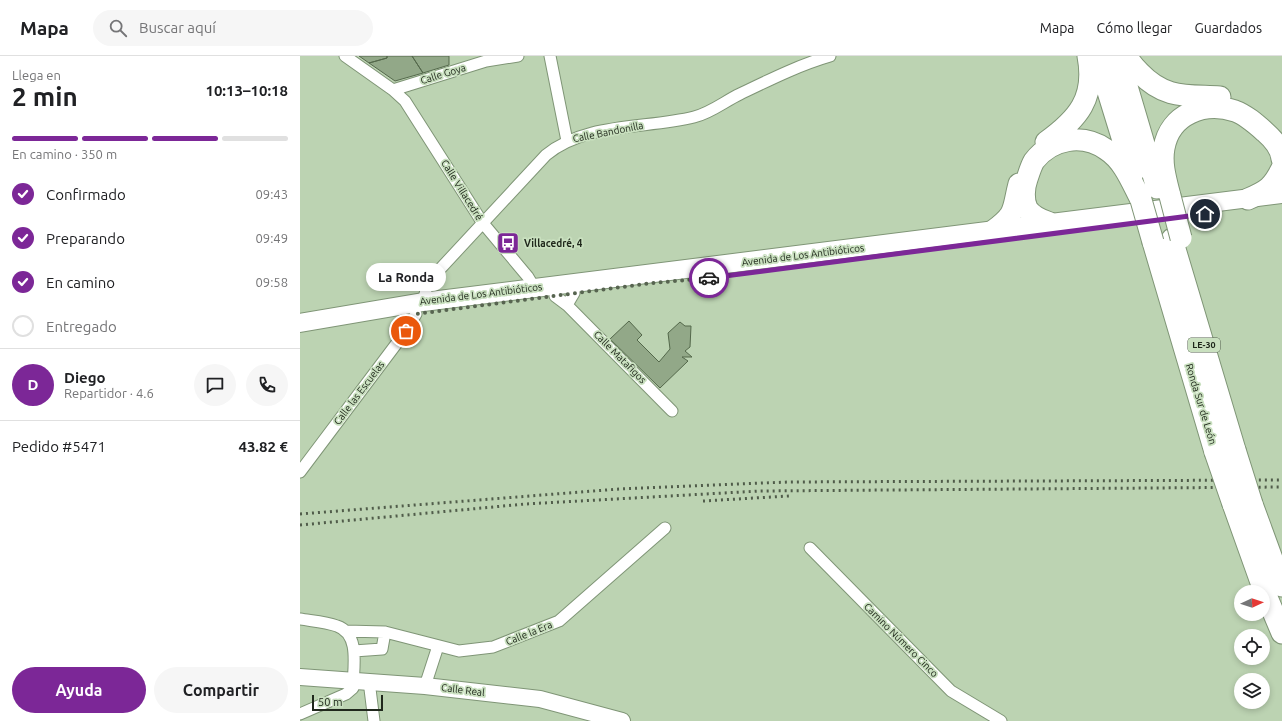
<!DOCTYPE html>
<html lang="es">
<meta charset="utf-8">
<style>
:root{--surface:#fff;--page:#f6f6f6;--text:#202124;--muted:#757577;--line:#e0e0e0;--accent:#7c2797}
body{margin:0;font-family:Ubuntu,sans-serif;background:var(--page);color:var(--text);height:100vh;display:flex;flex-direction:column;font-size:15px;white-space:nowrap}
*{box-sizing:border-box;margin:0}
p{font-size:13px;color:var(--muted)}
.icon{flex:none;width:22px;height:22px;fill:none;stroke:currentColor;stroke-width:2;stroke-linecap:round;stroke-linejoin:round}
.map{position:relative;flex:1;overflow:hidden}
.details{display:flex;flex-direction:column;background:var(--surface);width:300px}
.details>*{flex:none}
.needle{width:26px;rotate:87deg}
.buttons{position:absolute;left:934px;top:529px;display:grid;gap:8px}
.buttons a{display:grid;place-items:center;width:36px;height:36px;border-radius:50%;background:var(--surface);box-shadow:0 2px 6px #0003;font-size:20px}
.scale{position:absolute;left:12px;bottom:10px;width:71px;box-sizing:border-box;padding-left:4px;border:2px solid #20281c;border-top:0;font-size:11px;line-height:14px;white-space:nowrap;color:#20281c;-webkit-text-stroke:3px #c9e0bf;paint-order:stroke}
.pin{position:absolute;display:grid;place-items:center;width:34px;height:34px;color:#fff;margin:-17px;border:2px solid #fff;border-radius:50%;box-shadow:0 1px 4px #0007}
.courier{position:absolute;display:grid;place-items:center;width:40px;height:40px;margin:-20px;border:3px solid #7c2797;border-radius:50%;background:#fff;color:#222;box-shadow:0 1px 5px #0007}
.bubble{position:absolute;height:28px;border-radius:14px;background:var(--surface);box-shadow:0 2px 6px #0003;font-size:13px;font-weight:600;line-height:28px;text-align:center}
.head em{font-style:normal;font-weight:600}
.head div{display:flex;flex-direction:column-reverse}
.head{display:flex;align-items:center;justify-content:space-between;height:68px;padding:0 12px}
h1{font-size:26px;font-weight:600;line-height:30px}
.bar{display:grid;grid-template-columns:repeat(4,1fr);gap:6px 4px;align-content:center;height:48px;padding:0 12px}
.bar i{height:5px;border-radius:3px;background:var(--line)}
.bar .current{background:var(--accent)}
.bar p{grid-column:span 4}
.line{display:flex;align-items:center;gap:10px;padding:0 12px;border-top:1px solid var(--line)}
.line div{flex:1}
.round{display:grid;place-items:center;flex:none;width:42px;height:42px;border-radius:21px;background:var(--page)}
ol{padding:0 12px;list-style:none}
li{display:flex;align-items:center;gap:12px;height:44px}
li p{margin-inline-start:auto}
li .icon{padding:4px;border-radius:50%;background:var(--accent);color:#fff;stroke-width:4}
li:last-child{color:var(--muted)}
li i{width:22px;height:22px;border:2px solid var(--line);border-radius:50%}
.button{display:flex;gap:8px;margin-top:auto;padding:8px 12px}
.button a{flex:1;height:46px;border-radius:24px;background:var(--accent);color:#fff;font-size:16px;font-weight:600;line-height:46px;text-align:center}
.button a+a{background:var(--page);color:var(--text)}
header{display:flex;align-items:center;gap:24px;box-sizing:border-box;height:56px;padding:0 20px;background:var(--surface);border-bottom:1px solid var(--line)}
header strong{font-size:19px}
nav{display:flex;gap:22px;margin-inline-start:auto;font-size:14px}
.search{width:280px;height:36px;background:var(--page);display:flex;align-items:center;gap:10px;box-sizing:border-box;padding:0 14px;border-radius:22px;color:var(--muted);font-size:15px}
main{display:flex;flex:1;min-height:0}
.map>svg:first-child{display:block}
</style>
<header>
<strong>Mapa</strong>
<div class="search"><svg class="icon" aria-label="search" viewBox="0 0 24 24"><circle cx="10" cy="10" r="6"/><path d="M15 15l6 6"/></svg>Buscar aquí</div>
<nav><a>Mapa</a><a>Cómo llegar</a><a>Guardados</a></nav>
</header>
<main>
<section class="details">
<div class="head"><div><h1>2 min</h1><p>Llega en</p></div><em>10:13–10:18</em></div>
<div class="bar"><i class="current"></i><i class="current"></i><i class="current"></i><i></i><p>En camino · 350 m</p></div>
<ol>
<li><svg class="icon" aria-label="check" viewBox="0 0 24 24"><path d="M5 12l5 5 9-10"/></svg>Confirmado<p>09:43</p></li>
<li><svg class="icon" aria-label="check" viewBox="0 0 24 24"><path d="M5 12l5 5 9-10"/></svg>Preparando<p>09:49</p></li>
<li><svg class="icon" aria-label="check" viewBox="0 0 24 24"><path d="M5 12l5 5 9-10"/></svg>En camino<p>09:58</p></li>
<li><i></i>Entregado</li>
</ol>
<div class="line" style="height:72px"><b class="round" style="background:var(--accent);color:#fff">D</b><div><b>Diego</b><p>Repartidor · 4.6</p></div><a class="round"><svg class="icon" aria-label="chat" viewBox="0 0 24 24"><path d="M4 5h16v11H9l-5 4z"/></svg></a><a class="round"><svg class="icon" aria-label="phone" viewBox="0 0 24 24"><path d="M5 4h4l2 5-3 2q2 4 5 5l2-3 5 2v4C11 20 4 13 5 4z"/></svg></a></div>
<div class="line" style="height:52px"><div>Pedido #5471</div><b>43.82 €</b></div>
<div class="button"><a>Ayuda</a><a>Compartir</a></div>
</section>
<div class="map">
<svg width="982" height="665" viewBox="0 0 982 665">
<rect width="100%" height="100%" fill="#bcd3b2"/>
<path fill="#92a888" stroke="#54684b" d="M59,0H87V2L69,7Z
M87,0H112L123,17L95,25L69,7L87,2Z
M112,0H149V9L123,17Z
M329,265L342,279L337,284L359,306L370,293L368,277L380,266L385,270H391L390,291L385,295L392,301H382L388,305L360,332L310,283Z"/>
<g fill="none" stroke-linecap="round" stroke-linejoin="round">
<g stroke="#7f9576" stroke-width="13">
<path id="street" d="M45,0L93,34L105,45L182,166L228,221L234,231
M250,0L267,85
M93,34L186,5L218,0
M255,240L267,249L372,355
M123,246L128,226L246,99C286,66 346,73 394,61C411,57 425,45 440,38C469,24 499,9 530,0
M267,249L274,237
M0,416L106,275L116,258
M510,492L651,635L701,665
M0,563C12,565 26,566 37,570C61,578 53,613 53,632L46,638L0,658
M46,575L85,576L159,595L193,591L259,565L365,472
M54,595L82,593L85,576
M69,625L74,665
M125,630L138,590"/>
</g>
<g stroke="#7f9576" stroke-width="18">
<path id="secondary" d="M0,621L125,630L240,643L322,665"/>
</g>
<g stroke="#7f9576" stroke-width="20">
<path id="primary" d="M0,267L123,246L982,138"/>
</g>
<g stroke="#7f9576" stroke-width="23">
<path id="highway" d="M797,0L833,117
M818,0L857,132
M827,0C830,7 835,12 840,17C865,43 886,39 920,41
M746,86C778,63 796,42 788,0
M870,140C866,124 861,108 864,92C870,58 904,45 935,55C946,59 956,68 965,76C973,83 981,92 982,103
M948,143C967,135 973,131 982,112
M750,167C742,164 732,161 727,152C723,144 724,131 727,123C729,117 731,110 734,105C752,82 783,77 807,94C824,105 832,127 841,144
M693,175C717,157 712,155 719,128
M872,183L935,394
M853,186L915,396
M933,448L963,532L982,577
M952,448L982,530"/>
</g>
<use href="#street" stroke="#fff" stroke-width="11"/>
<use href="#secondary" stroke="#fff" stroke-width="16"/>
<use href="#primary" stroke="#fff" stroke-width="18"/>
<use href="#highway" stroke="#fff" stroke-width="21"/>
<path stroke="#505c4a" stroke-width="3" stroke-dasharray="2 4" stroke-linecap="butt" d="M403,445L489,440
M0,458L319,433L488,426L982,424
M0,469L225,448L460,435L982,431"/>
<g stroke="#7f9576" stroke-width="23" stroke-linecap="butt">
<path id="highway-bridge" d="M870,140L881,182
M841,144L853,186
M935,394L952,448
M915,396L933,448"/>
</g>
<use href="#highway-bridge" stroke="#fff" stroke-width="21"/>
</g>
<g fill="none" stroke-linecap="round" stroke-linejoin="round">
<path stroke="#576450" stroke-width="4" stroke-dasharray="0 7.2" d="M106,275L116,258L353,227L409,222"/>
<path stroke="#7c2797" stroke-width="5" d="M409,222L905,158"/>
</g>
<defs>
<g id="bus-square" transform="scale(1.15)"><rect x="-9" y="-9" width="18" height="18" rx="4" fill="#7c2797" stroke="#c9e0bf"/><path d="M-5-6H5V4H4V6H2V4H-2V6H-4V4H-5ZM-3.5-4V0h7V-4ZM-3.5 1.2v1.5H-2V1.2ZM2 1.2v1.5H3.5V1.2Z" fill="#fff"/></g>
</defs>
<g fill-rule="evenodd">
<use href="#bus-square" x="208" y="187"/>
</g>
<g text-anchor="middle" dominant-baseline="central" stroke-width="3.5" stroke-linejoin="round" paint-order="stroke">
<rect fill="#c9e0bf" stroke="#535f4d" stroke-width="1" x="888" y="282" width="32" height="14" rx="3"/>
<g font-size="9" font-weight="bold" fill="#20281c">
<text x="904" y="289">LE-30</text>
</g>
<g font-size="10" fill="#20281c" stroke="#c9e0bf">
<text transform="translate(143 18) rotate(-17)">Calle Goya</text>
<text transform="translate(308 76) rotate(-11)">Calle Bandonilla</text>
<text transform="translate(162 134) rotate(58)">Calle Villacedré</text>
<text transform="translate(503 199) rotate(-7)">Avenida de Los Antibióticos</text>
<text transform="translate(181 238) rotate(-7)">Avenida de Los Antibióticos</text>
<text transform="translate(320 301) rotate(45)">Calle Matafigos</text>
<text transform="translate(59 337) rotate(-53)">Calle las Escuelas</text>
<text transform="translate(901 348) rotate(73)">Ronda Sur de León</text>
<text transform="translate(229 577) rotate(-22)">Calle la Era</text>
<text transform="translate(601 584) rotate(45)">Camino Número Cinco</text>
<text transform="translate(163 634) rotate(7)">Calle Real</text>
</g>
<g font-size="10" font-weight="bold" fill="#20281c" stroke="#c9e0bf" text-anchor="start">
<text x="224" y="187">Villacedré, 4</text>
</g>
</g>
</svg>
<div class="buttons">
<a><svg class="needle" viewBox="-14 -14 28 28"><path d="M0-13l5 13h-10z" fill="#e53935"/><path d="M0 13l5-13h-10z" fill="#757577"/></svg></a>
<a><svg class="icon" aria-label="locate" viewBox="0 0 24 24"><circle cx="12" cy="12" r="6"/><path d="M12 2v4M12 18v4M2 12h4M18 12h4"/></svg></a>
<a><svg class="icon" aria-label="layers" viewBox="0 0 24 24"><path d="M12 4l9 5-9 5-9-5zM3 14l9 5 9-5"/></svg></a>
</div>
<div class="scale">50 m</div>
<div class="pin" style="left:106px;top:275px;background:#ea580c"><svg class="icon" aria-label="bag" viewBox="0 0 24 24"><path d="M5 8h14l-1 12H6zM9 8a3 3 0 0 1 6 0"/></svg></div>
<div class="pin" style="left:905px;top:158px;background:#1f2937"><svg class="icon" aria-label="home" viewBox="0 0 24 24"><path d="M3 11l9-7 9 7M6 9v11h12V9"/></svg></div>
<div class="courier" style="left:409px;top:222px"><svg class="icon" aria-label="car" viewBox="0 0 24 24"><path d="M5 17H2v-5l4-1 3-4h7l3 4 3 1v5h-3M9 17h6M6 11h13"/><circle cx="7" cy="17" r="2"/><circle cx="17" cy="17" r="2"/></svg></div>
<div class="bubble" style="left:66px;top:207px;width:80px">La Ronda</div>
</div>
</main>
